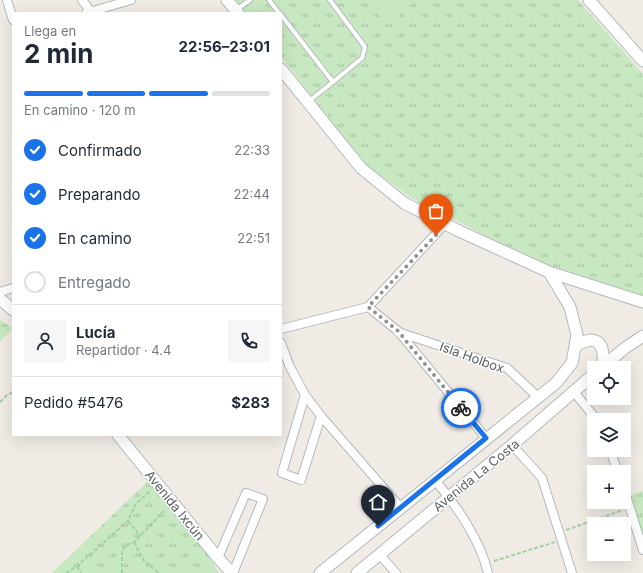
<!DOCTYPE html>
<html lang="es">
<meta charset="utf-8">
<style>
:root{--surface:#fff;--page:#f6f6f7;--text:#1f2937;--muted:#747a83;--line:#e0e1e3;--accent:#1a73e8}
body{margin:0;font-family:Inter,sans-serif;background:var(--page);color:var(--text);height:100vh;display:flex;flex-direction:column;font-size:15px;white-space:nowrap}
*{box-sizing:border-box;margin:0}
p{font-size:13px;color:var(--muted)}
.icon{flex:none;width:22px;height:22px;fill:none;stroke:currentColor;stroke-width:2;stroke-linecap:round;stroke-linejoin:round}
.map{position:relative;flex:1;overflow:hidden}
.panel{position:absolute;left:12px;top:12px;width:270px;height:424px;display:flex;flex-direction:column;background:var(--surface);border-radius:0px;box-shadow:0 4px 16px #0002}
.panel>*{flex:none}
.buttons{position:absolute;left:587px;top:361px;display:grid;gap:8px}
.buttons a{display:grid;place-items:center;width:44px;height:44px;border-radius:0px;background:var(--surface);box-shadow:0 4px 16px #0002;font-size:20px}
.pin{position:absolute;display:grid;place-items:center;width:34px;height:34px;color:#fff;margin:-41px -17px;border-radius:50% 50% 50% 0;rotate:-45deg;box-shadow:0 0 4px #0007}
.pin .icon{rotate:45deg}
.courier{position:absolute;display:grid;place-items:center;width:40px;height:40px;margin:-20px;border:3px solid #1a73e8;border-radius:50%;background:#fff;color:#222;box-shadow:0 1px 5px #0007}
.head em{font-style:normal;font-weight:700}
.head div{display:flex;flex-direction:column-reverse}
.head{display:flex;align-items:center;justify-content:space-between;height:68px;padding:0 12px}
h1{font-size:26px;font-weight:700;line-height:30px}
.bar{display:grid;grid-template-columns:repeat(4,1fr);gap:6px 4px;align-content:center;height:48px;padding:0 12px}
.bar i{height:5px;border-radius:3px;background:var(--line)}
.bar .active{background:var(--accent)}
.bar p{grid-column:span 4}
.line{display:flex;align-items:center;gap:10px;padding:0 12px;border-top:1px solid var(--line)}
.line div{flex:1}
.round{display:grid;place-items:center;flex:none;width:42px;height:42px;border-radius:0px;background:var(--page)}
ol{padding:0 12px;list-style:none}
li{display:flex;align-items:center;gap:12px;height:44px}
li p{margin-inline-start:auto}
li .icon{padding:4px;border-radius:50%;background:var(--accent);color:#fff;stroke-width:4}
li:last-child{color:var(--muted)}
li i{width:22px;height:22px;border:2px solid var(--line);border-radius:50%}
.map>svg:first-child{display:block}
</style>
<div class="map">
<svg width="643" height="573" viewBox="0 0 643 573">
<defs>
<pattern id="grass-tufts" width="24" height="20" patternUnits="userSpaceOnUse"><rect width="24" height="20" fill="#c7e8c0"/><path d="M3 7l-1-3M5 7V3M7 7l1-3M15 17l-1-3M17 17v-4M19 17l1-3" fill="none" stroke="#a5bfa0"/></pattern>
</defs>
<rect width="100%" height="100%" fill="#f0ebe5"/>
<path fill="url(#grass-tufts)" d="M235,0H578L643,74V297L549,267L413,199L365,164L281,57V13H245Z
M0,320L13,328L0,342Z
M148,481L208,555L219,573H52Z
M643,491V533H642L630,495Z"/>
<path fill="#c7e8c0" d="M365,0H415L388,25Z"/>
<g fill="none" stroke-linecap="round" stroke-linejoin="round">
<g stroke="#b5b9bc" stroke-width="6">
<path id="lane" d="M269,0L279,13
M330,0L365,47L362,58L333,82
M236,10L250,0
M281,15L333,82L309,101"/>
</g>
<g stroke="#b5b9bc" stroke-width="10">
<path id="street" d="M7,0L13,20
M82,0L91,12
M86,13L131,0
M0,292L13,288
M368,307L398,331L486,438
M281,329L368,307L445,224
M398,332L507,368L538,397
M281,343L289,365L305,395L321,416L401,508
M574,392L597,420
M305,395L282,473L301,480L321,416
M512,445L542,478L572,573
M610,450L618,472
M435,480C457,507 480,539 488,573
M624,489L643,550
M379,554L396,573
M218,558L246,493L263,499L233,573"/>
</g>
<g stroke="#b3b9bd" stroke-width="13">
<path id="secondary" d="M227,0L238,13
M589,0L643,61
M281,69L361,168L404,203L457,230L549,272L643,302
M0,299L13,310
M575,346C579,344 585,341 590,340C605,340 604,358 602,368
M601,368L625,348L643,336
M118,435L218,558L232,573
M320,573L556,383L572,363L577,335L570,307L549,272
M357,573L512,445L594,374"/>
</g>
<path stroke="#9fd3a4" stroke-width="2" stroke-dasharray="4 2" stroke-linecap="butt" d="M0,402L7,395L13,392
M128,521L141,536
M566,530L623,510
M134,542L144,561L159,573
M494,561L555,542
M77,566L81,573
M66,573L77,566L128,521L135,505L150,491
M122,573V551L126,545L134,542L164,511"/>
<use href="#lane" stroke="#fff" stroke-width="4"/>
<use href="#street" stroke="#fff" stroke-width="8"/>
<use href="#secondary" stroke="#fff" stroke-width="11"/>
</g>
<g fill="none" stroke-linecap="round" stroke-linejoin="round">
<path stroke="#909292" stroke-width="4" stroke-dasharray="0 7.2" d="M436,235L368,307L398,331L461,408"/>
<path stroke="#1a73e8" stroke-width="5" d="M378,526L486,438L461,408"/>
</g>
<g text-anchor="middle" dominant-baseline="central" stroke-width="3" stroke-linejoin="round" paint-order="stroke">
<g font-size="13" fill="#5c6266" stroke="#fff">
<text transform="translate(472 357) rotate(20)">Isla Holbox</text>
<text transform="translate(476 475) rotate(-39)">Avenida La Costa</text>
<text transform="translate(175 505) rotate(51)">Avenida Ixcún</text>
</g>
</g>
</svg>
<div class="buttons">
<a><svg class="icon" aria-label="locate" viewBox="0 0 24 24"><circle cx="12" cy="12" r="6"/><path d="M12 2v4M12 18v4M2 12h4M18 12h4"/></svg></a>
<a><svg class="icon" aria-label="layers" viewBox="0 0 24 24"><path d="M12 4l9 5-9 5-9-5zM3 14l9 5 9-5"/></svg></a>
<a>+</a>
<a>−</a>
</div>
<div class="pin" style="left:436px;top:235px;background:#ea580c"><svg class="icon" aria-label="bag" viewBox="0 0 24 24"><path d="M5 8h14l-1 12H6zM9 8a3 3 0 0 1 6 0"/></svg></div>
<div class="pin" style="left:378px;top:526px;background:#1f2937"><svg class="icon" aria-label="home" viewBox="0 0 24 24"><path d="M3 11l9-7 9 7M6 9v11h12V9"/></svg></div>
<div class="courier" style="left:461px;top:408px"><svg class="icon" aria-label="bike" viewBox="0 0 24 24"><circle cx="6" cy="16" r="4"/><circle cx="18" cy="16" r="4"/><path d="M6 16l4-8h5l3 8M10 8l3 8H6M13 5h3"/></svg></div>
<section class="panel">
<div class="head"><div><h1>2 min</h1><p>Llega en</p></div><em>22:56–23:01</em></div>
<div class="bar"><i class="active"></i><i class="active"></i><i class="active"></i><i></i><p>En camino · 120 m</p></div>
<ol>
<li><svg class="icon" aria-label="check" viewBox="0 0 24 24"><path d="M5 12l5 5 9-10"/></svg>Confirmado<p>22:33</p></li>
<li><svg class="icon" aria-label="check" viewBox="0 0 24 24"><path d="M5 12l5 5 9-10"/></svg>Preparando<p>22:44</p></li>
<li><svg class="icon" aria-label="check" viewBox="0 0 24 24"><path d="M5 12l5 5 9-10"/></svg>En camino<p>22:51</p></li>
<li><i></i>Entregado</li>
</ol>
<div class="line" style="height:72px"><a class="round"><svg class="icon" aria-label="person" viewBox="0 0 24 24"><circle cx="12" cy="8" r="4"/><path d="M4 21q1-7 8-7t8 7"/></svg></a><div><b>Lucía</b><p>Repartidor · 4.4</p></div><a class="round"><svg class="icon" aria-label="phone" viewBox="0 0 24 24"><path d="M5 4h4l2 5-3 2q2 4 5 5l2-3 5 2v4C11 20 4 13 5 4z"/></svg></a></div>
<div class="line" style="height:52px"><div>Pedido #5476</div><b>$283</b></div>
</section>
</div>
